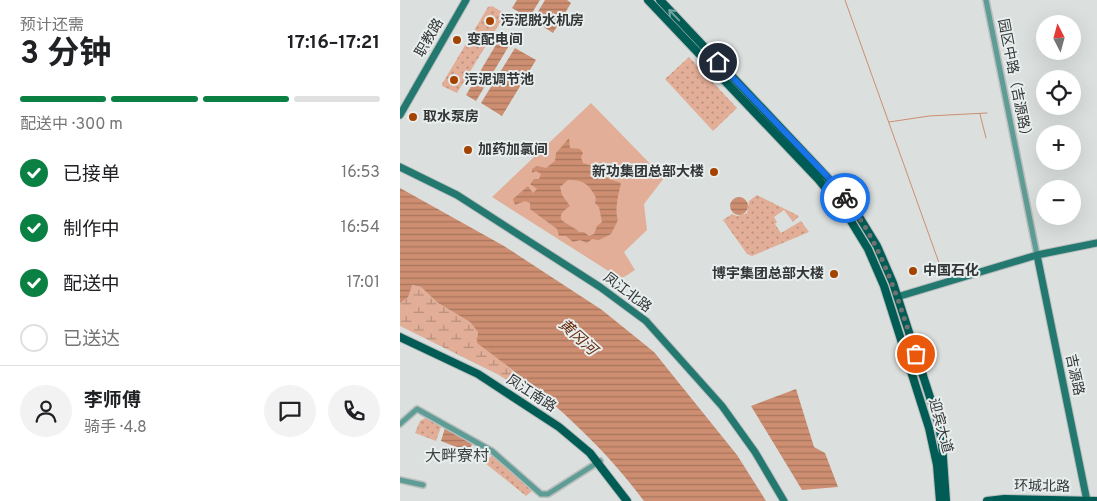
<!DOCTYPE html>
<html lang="zh">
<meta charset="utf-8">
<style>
:root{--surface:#fff;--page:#f2f2f2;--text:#202124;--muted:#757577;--line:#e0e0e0;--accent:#0b8043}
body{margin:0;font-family:Overpass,"Noto Sans SC",sans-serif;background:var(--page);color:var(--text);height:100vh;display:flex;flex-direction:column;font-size:19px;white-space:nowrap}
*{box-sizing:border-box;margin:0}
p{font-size:16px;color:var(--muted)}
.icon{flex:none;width:28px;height:28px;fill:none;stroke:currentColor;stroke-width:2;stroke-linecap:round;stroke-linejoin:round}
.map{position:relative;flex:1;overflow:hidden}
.sheet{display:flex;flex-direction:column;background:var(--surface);width:400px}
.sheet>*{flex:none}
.needle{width:32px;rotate:354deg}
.controls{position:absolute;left:636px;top:15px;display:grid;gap:10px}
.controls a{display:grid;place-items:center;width:45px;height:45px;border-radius:50%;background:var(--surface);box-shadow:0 5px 20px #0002;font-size:25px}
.pin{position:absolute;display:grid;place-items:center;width:42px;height:42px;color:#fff;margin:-21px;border:2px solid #fff;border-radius:50%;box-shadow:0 1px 5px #0007}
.courier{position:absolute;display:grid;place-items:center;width:50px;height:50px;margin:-25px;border:4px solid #1a73e8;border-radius:50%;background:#fff;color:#222;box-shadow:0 1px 6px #0007}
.summary em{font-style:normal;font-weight:700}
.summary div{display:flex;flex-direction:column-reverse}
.summary{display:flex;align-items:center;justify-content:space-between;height:85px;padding:0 20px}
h1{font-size:32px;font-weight:700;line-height:38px}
.bar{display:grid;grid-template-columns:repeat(4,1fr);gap:8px 5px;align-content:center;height:60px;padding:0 20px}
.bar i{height:6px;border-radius:4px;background:var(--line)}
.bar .on{background:var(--accent)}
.bar p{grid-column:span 4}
.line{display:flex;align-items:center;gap:12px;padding:0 20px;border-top:1px solid var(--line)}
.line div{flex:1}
.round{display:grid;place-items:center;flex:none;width:52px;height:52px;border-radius:26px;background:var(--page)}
ol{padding:0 20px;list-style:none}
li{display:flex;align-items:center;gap:15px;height:55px}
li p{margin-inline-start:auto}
li .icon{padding:5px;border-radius:50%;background:var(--accent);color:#fff;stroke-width:4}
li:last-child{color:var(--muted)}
li i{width:28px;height:28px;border:2px solid var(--line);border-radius:50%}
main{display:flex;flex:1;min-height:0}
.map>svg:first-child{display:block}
</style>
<main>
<section class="sheet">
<div class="summary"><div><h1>3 分钟</h1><p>预计还需</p></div><em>17:16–17:21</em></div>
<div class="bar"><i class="on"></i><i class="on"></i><i class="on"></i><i></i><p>配送中 · 300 m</p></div>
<ol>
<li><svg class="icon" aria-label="check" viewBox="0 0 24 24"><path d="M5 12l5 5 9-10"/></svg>已接单<p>16:53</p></li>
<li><svg class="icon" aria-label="check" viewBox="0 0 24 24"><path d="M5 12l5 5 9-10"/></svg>制作中<p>16:54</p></li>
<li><svg class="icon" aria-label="check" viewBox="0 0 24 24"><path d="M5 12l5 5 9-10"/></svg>配送中<p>17:01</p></li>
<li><i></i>已送达</li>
</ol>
<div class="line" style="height:90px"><a class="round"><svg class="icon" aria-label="person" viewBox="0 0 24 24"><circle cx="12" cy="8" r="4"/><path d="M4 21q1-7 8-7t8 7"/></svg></a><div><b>李师傅</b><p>骑手 · 4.8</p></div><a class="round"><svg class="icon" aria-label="chat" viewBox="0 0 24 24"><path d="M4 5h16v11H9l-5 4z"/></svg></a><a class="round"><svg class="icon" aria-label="phone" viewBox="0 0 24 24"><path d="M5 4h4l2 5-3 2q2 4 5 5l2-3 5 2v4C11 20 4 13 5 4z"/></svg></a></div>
</section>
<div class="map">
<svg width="697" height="501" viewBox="0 0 697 501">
<defs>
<pattern id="grass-dots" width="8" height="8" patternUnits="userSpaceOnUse" patternTransform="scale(1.25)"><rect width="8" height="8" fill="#e2ae97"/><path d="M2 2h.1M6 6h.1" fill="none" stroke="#b88e7c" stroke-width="1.8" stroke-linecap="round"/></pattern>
<pattern id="wetland-marsh" width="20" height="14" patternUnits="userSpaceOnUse" patternTransform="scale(1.25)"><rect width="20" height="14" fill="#e2ae97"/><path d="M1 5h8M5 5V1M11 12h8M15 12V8" fill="none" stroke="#b88e7c"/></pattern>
<pattern id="water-rules" width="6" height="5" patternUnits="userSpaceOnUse" patternTransform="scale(1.25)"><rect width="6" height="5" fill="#cd8e71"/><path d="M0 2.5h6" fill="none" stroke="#a7755e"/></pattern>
</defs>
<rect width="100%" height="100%" fill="#dbe0df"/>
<path fill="url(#grass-dots)" d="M92,6L104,13V16L57,93L42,86V84L88,7Z
M289,57L337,108L313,131L265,79Z
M357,195L399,216L393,222L384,210L374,217L377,222L375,224L381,233L401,221L409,232L352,256L347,254L323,220L332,214L337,216L347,213L349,201Z
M27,417L42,424L36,441L15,433L20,421Z
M92,455L132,491L126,496L85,463Z"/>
<path fill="url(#wetland-marsh)" d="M12,285L21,287L38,303L70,322L105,364L126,383L125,393L99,375L0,326V303Z"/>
<path fill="#e2ae97" d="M191,103L264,178L244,204L247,230L224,252L235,270L221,279L92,197Z"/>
<path fill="url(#water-rules)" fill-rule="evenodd" d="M117,0H140L129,18L112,8Z
M145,0H167L171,3L153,33L133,20Z
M100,38L110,44L76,101L66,95Z
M115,48L136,60L102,116L81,103Z
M169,138L170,148L180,149L183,153L181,157L183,163L196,167L195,173L200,170L206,178L221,183C219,192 214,210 218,220L211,234L199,240L192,239L187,243L180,240L173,242L166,236H159L157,229L130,209V203L125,201L115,205L113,199L128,186L133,193L137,189L130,184L134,179H139L141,174L136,171L132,173V169L137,166L146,168L155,161L156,153ZM168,180C183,179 190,185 196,198L195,203L199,207L202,222L197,226L194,234L189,236L184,232H179C171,223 148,221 170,206L162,195L160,187Z
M0,188L104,246L202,310L254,352L337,455L366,501H244C201,442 136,386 77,343L78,332L70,322L38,303L21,287L12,285L8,297L0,303Z
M330 206a9 9 0 1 1 18 0a9 9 0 1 1-18 0Z
M396,389L414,447L425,453L438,487L402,490L351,406Z
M45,428L72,444L69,452L41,441Z"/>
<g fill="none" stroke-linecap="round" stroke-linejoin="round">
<path stroke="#cd8e71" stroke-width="1" d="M445,0L543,274
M580,114L586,138
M489,122L529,116L587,113"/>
<g stroke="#babebd" stroke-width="8">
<path id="street" d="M586,0L637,255
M431,213L441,205
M0,424L17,409L92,451L141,494H148L200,461
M0,480L23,485"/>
</g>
<g stroke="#babebd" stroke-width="9">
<path id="secondary" d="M0,115L66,0
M0,167L57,195L200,287L246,321L322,406L355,452L384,501
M637,255L687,501
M497,297L637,255L697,243"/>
</g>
<g stroke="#babebd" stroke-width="10">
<path id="primary" d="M248,0L418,179L446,213L468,249L484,286L529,428L537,465L540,501
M260,0L427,177L455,210L477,246L493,283L539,425L542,444L546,501
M0,337L78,374L159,427L190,453L227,501
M587,501L604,499L697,501"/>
</g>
<use href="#street" stroke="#5e9d95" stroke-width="5"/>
<use href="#secondary" stroke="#237870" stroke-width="7"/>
<use href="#primary" stroke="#005c54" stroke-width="8"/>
</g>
<defs><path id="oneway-shaft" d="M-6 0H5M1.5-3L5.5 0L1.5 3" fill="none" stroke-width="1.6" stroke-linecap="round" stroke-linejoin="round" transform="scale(1.25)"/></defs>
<use stroke="#74a4a0" href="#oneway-shaft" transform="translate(274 15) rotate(-134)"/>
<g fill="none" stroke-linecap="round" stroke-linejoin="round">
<path stroke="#6e7271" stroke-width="5" stroke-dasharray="0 9" d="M445,198C482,244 498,299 516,354"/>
<path stroke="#1a73e8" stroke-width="6" d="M318,62L427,176L445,198"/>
</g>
<g fill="#a44300" stroke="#e8eded" stroke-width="2">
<circle cx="90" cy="21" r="5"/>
<circle cx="57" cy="40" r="5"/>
<circle cx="54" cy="80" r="5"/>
<circle cx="13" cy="117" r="5"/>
<circle cx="68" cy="150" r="5"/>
<circle cx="314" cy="172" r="5"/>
<circle cx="513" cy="271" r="5"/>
<circle cx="434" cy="274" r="5"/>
</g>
<g text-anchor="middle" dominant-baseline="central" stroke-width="4" stroke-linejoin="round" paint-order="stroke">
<g font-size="14" font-weight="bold" fill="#343636" stroke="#e8eded" text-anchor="start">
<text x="100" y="21">污泥脱水机房</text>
<text x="67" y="40">变配电间</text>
<text x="64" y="80">污泥调节池</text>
<text x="23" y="117">取水泵房</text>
<text x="78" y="150">加药加氯间</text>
<text x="304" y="172" text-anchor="end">新功集团总部大楼</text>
<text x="523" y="271">中国石化</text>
<text x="424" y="274" text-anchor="end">博宇集团总部大楼</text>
</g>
<g font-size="14" fill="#343636" stroke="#e8eded">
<text transform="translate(30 38) rotate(-60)">职教路</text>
<text transform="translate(614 81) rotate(79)">园区中路（吉源路）</text>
<text transform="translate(227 293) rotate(37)">凤江北路</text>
<text transform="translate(674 375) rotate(78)">吉源路</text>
<text transform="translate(131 394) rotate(33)">凤江南路</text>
<text transform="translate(540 426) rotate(75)">迎宾大道</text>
<text transform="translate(642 487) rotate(1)">环城北路</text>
</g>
<g font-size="15" font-style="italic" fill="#662b0b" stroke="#e8eded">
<text transform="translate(177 338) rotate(42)">黄冈河</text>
</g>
<g font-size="16" fill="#3f4343" stroke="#e8eded">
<text x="57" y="457">大畔寮村</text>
</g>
</g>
</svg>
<div class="controls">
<a><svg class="needle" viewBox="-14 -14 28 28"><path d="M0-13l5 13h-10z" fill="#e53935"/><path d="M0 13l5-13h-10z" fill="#757577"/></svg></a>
<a><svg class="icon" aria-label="locate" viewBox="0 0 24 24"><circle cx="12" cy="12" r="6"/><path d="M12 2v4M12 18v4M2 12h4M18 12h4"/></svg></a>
<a>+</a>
<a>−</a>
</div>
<div class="pin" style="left:516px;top:354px;background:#ea580c"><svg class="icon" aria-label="bag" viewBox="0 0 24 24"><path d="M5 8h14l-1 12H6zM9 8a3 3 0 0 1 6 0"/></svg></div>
<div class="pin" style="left:318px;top:62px;background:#1f2937"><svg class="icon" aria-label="home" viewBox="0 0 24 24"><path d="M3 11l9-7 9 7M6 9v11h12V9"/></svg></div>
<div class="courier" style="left:445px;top:198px"><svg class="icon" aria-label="bike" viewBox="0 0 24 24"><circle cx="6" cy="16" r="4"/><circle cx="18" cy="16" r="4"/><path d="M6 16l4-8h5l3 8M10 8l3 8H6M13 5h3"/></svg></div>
</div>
</main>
